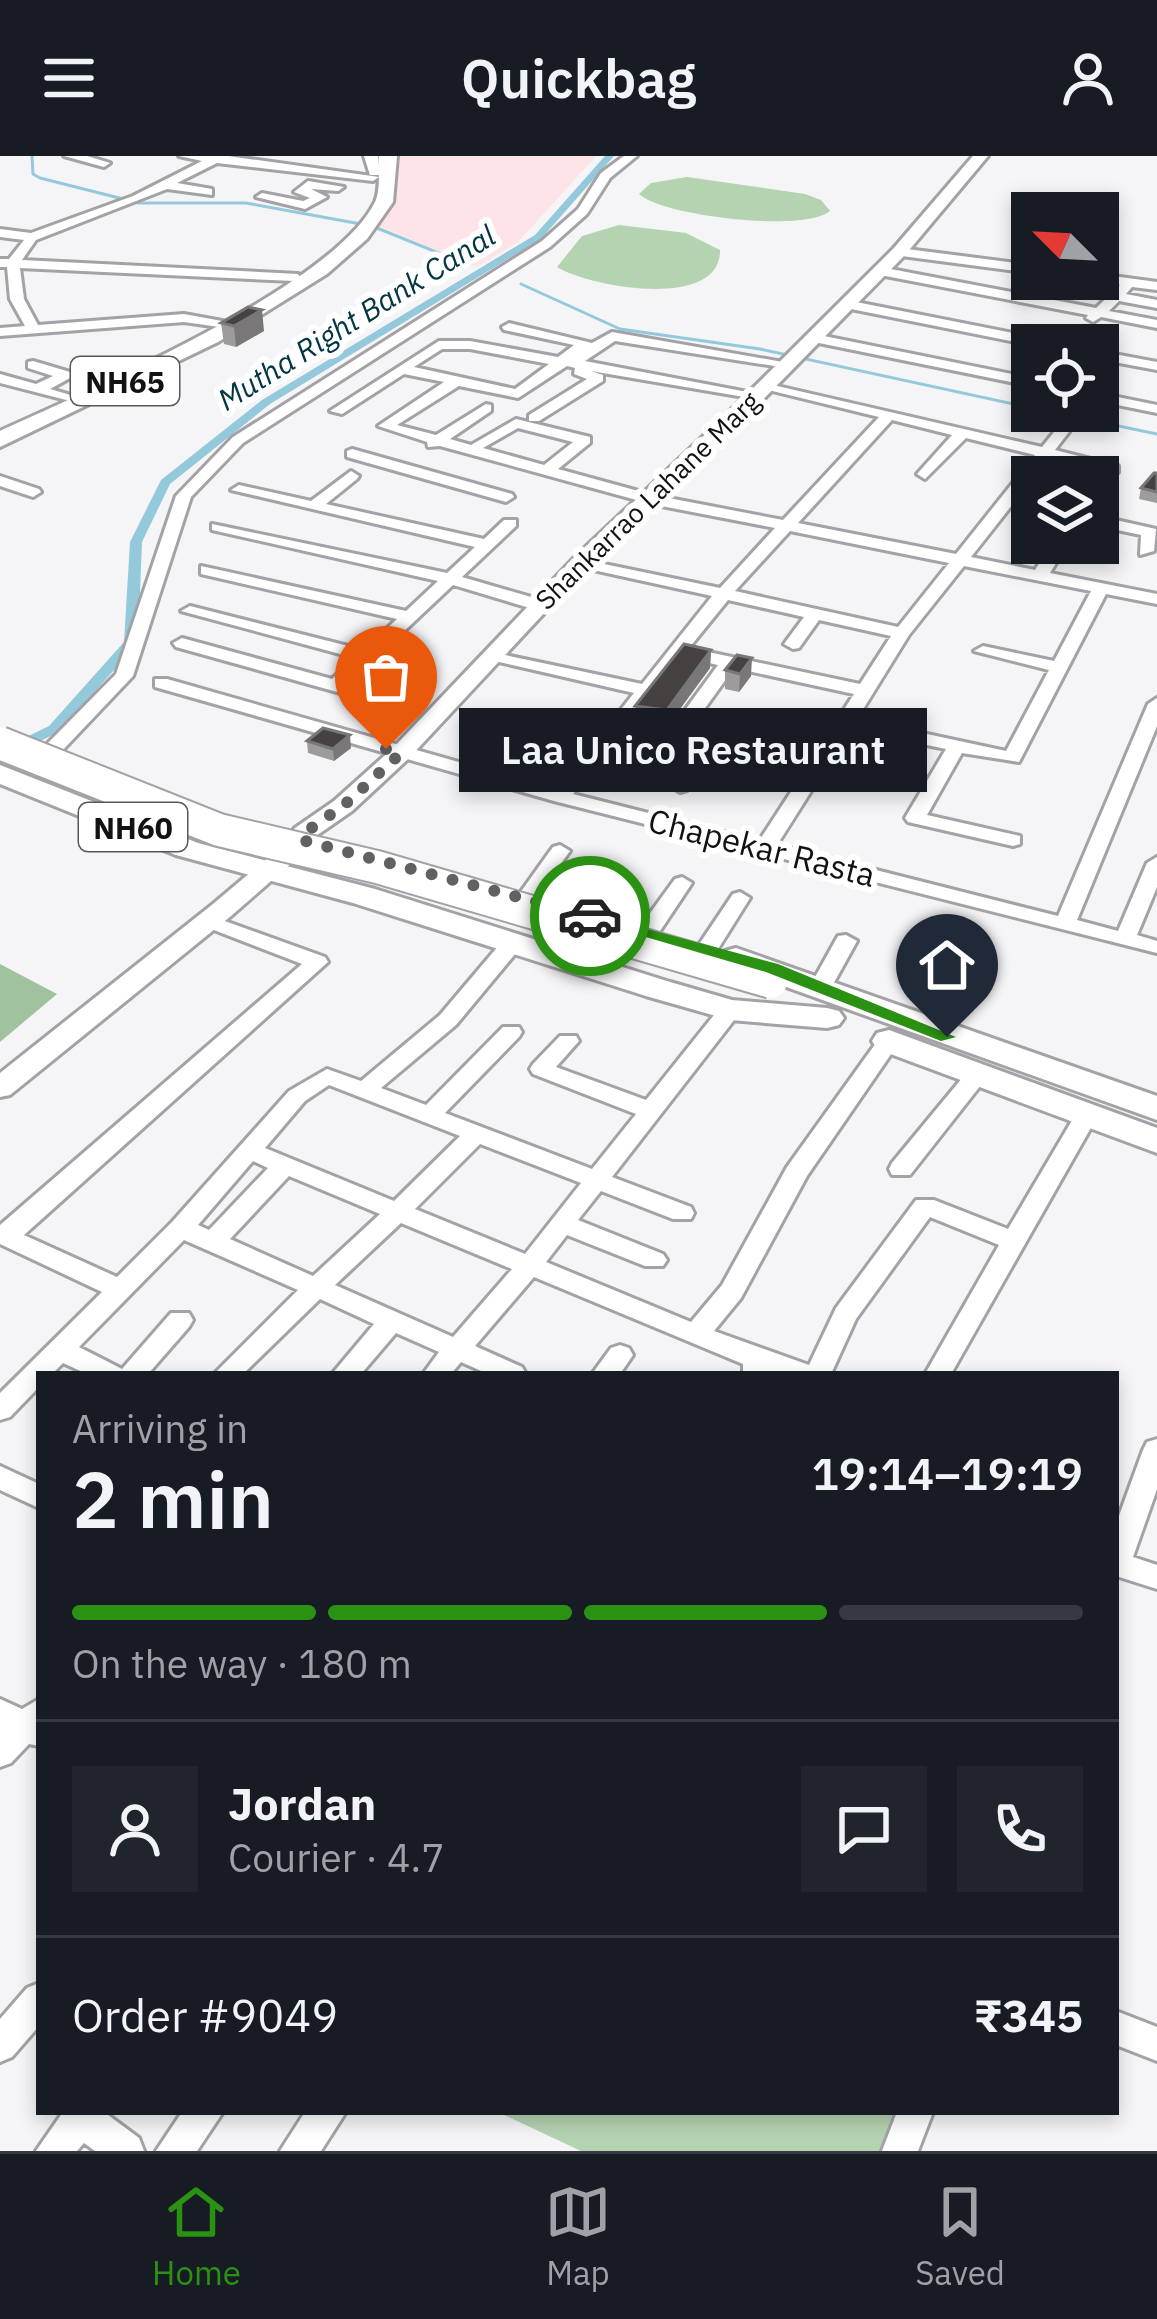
<!DOCTYPE html>
<meta charset="utf-8">
<style>
:root{--surface:#171b24;--page:#20242c;--text:#f1f3f6;--muted:#9ea1a6;--line:#363941;--accent:#2b9113}
body{margin:0;font-family:"IBM Plex Sans",sans-serif;background:var(--page);color:var(--text);height:100vh;display:flex;flex-direction:column;font-size:45px;white-space:nowrap}
*{box-sizing:border-box;margin:0}
p{font-size:39px;color:var(--muted)}
.icon{flex:none;width:66px;height:66px;fill:none;stroke:currentColor;stroke-width:2;stroke-linecap:round;stroke-linejoin:round}
.map{position:relative;flex:1;overflow:hidden}
.details{position:absolute;left:36px;top:1215px;width:1083px;height:744px;display:flex;flex-direction:column;background:var(--surface);border-radius:0px;box-shadow:0 6px 18px #0003}
.details>*{flex:none}
.needle{width:78px;rotate:294deg}
.fabs{position:absolute;left:1011px;top:36px;display:grid;gap:24px}
.fabs a{display:grid;place-items:center;width:108px;height:108px;border-radius:0px;background:var(--surface);box-shadow:0 6px 18px #0003;font-size:60px}
.pin{position:absolute;display:grid;place-items:center;width:102px;height:102px;color:#fff;margin:-123px -51px;border-radius:50% 50% 50% 0;rotate:-45deg;box-shadow:0 0 12px #0007}
.pin .icon{rotate:45deg}
.courier{position:absolute;display:grid;place-items:center;width:120px;height:120px;margin:-60px;border:9px solid #2b9113;border-radius:50%;background:#fff;color:#222;box-shadow:0 3px 15px #0007}
.bubble{position:absolute;height:84px;border-radius:0px;background:var(--surface);box-shadow:0 6px 18px #0003;font-size:39px;font-weight:600;line-height:84px;text-align:center}
.overview em{font-style:normal;font-weight:600}
.overview div{display:flex;flex-direction:column-reverse}
.overview{display:flex;align-items:center;justify-content:space-between;height:204px;padding:0 36px}
h1{font-size:78px;font-weight:600;line-height:90px}
.bar{display:grid;grid-template-columns:repeat(4,1fr);gap:18px 12px;align-content:center;height:144px;padding:0 36px}
.bar i{height:15px;border-radius:9px;background:var(--line)}
.bar .on{background:var(--accent)}
.bar p{grid-column:span 4}
.line{display:flex;align-items:center;gap:30px;padding:0 36px;border-top:3px solid var(--line)}
.line div{flex:1}
.round{display:grid;place-items:center;flex:none;width:126px;height:126px;border-radius:0px;background:var(--page)}
header{display:flex;justify-content:space-between;align-items:center;height:156px;padding:0 36px;background:var(--surface);font-size:54px;font-weight:600}
.tab-bar{display:flex;justify-content:space-around;align-items:center;height:168px;border-top:3px solid var(--line);background:var(--surface);font-size:33px;color:var(--muted)}
.tab-bar a{display:grid;justify-items:center;gap:6px}
.tab-bar .on{color:var(--accent)}
.map>svg:first-child{display:block}
</style>
<header><svg class="icon" aria-label="menu" viewBox="0 0 24 24"><path d="M4 6h16M4 12h16M4 18h16"/></svg>Quickbag<svg class="icon" aria-label="person" viewBox="0 0 24 24"><circle cx="12" cy="8" r="4"/><path d="M4 21q1-7 8-7t8 7"/></svg></header>
<div class="map">
<svg width="1157" height="1995" viewBox="0 0 1157 1995">
<rect width="100%" height="100%" fill="#f5f4f7"/>
<path fill="#fee3e7" d="M396,0H596L517,87L477,111L374,68Z"/>
<path fill="#b4d3b1" d="M687,21L805,38L821,44L830,55C804,77 662,60 639,38L651,27Z
M619,69L686,77L720,94C721,155 589,131 557,111L582,80Z
M498,1956H913L897,1995H581Z"/>
<path fill="#a1c29e" d="M0,808L57,838L0,886Z"/>
<g fill="none" stroke-linecap="round" stroke-linejoin="round">
<path stroke="#93c9db" stroke-width="3" d="M32,0L33,18L40,22L139,47H246L361,68
M372,70L461,106
M521,128L620,173L760,193L1032,252
M1047,255L1157,278"/>
<path fill="#93c9db" fill-rule="evenodd" d="M605,0H614L541,83L270,248L170,328L142,386L138,487L59,576L20,595H10V589L49,570L124,486L130,386L161,324L262,244L535,79Z"/>
<g stroke="#a4a2a6" stroke-width="6">
<path id="minor" d="M64,0H87L110,7L104,11Z
M179,0H228L379,21L373,25L217,7L177,27L212,33V39L167,33L36,84L22,104L298,118L300,121L293,125L20,112L24,143L38,169L184,158L233,167V173L184,166L0,180V172L25,170L10,143L7,111H0V103H9L24,84L0,81V73L31,77L133,40L202,5Z
M624,0H637L610,22L587,58L550,91L243,287L191,341L133,520L59,598H45V590L116,518L176,340L233,281L542,85L578,53L601,17Z
M308,25L344,31L338,35L311,33L327,41L305,53L256,41L262,37L303,45L310,42L294,36Z
M899,92L1032,109V117L894,99L893,96Z
M880,111L1096,152L1120,129L1093,125L1098,118L1157,126V134L1132,131L1126,138L1157,144V152L1119,145L1109,155L1157,164V172L1101,161L1093,166L1086,162L1088,159L875,118V112Z
M846,144L1028,180C1055,171 1081,171 1104,189L1098,193V189C1073,189 1056,176 1032,189V201L1027,200L1021,187L841,151L839,148Z
M509,167L592,187L612,176L794,208L787,212L615,185L585,205L763,239L756,243L591,215L603,219V225L539,265H529V259L587,223L574,218L575,212L567,210L518,242L459,230L397,269L436,279L486,248L491,249V255L450,283L471,289L516,263L590,281V287L558,313L653,339L783,364L879,261L760,232V226L1042,291L1063,265H1073L1075,268L1055,294L1118,310V316L1049,302L971,401L1035,414L1052,387H1068L1050,417L1157,438V448L1106,438L1019,606L962,597L927,659L1020,680V688L1013,690L908,666L905,662L946,593L922,588L906,616L899,618L889,612L906,584L851,572L777,689L1058,760L1148,548L1157,542V570L1077,764L1118,775L1147,707L1157,701V731L1137,779L1157,785V797L554,645L155,531V523H167L557,634L634,537L486,503V495L642,528L712,440L575,410V402L720,432L775,372L651,348L440,290L428,291L427,286L378,270L444,226L404,218L342,258L330,255L439,185H470L558,201L574,189L504,174L502,171ZM442,193H470L549,208L515,233L414,211ZM892,264L952,279L917,318L925,323L966,282L1035,299L956,398L798,367ZM518,272L573,286L544,309L483,292ZM790,375L949,407L898,471L735,435ZM964,410L1091,435L1054,505L983,490L974,495L1049,514L1006,595L857,563L909,479ZM728,444L804,461L784,488L793,493L799,492L819,464L891,480L860,528L689,492ZM682,501L718,509L666,580L627,571ZM734,512L854,538L806,612L682,584ZM619,580L693,597L670,630L680,636L687,634L710,601L800,622L759,685L573,638Z
M814,178L1022,220L1032,215V226L1025,229L809,185L807,182Z
M1098,195L1157,206V214L1098,203Z
M33,205L70,216V222L50,233L74,240V246L0,227V218L36,228L53,220L28,212V206Z
M1098,237L1157,249V257L1098,245Z
M352,293L512,338L514,341L506,346L347,301V295Z
M351,315L359,320L357,323L326,348L484,383L504,364H516V370L462,421L545,445V453H533L453,429L348,528L405,543L407,547L398,553L176,491L173,487L182,482L332,523L355,502L181,455L190,450L364,494L397,463L201,418V410L406,455L438,425L212,374V368L447,417L475,391L231,334L239,329L311,345Z
M0,320L39,333L41,336L33,341L0,330Z
M1098,360L1156,373L1154,395L1140,399L1141,379L1098,370Z
M560,689L570,695L534,745H520L517,741L520,737L553,691Z
M682,721L692,727L656,781H640L637,776L640,771L675,723Z
M740,736L750,742L718,793L715,798H699L696,793L733,738Z
M208,759L325,801L328,806L24,1079L117,1121L172,1066L289,935L327,913L361,925L440,859L506,781L514,780L525,786L456,869L381,932L426,949L503,871H519L522,876L519,881L445,957L592,1013L636,958L533,918L530,913L533,908L560,880H576L579,885L556,911L646,944L722,849H738L741,854L738,859L612,1021L691,1051L694,1057L691,1063H673L601,1035L578,1064L663,1098L667,1104L663,1110H645L567,1079L546,1106L691,1166L722,1129L787,1011L881,880H897L900,885L807,1020L741,1142L714,1175L809,1209L836,1152L916,1044H934L1008,1073L1077,956H1093L1097,961L951,1218H925L999,1089L930,1061L856,1163L831,1218H743V1208L534,1121L475,1190L522,1211L526,1218H488L461,1206L451,1218H423L439,1196L396,1177L361,1218H332L374,1168L320,1143L243,1218H214L298,1134L184,1084L79,1191L122,1213L171,1157H189L193,1164L189,1171L148,1218H87L63,1207L52,1218H39V1231L10,1261L0,1264V1237L102,1136L0,1088V1069L302,808L201,769L197,765L201,761ZM329,929L460,980L394,1045L265,992L305,945ZM480,988L581,1027L525,1098L415,1053ZM253,1005L268,1012L209,1074L198,1069ZM289,1020L380,1058L313,1120L230,1083ZM401,1067L512,1113L453,1181L335,1129Z
M846,779L857,785L831,832L828,837H812L809,832L838,780Z
M976,913L988,920L984,925L910,1019H892L889,1013L892,1007L968,915Z
M620,1189L629,1192L633,1199L620,1218H592L611,1192Z
M1157,1283V1333L1133,1401L1157,1409V1433L1116,1420V1368L1143,1294L1147,1286Z
M0,1310L39,1328V1352L0,1334Z
M0,1543L22,1553L39,1543V1590L29,1588L11,1607L0,1611Z
M39,1827V1870L12,1901L0,1906V1863L27,1832Z
M1116,1855L1157,1871V1905L1116,1889Z
M63,1956H104L139,1982L144,1995H95L84,1987L77,1995H36Z
M182,1956H223L197,1995H156Z
M305,1956H346L321,1995H280Z
M897,1956H933L918,1995H882Z"/>
</g>
<g stroke="#a4a2a6" stroke-width="6">
<path id="major" d="M364,0H378L380,19H370Z
M973,0H988L905,99L741,266L588,410L408,603L352,655L313,682L295,704L231,760L10,939L0,941V917L213,748L277,694L295,672L334,645L392,593L574,402L727,258L893,93Z"/>
</g>
<g stroke="#a4a2a6" stroke-width="6">
<path id="highway" d="M379,0H397L393,46L367,83L327,118L218,186L0,291V275C89,234 333,131 375,46C381,33 378,14 379,0Z
M0,609L198,687L375,733L670,826L732,844L827,852L839,855L844,862L839,869L827,872L730,864L646,840L353,747L176,699L0,628Z
M736,792L1157,940V964L725,809L720,802L725,795Z
M889,874L1157,972V997L877,893L872,885L877,877Z"/>
</g>
<use href="#minor" fill="#fff" fill-rule="evenodd"/>
<use href="#major" fill="#fff" fill-rule="evenodd"/>
<use href="#highway" fill="#fff" fill-rule="evenodd"/>
<g stroke="#a4a2a6" stroke-width="36" stroke-linecap="butt">
<path id="highway-bridge" d="M0,587L219,674L377,711L771,826"/>
</g>
<use href="#highway-bridge" stroke="#fff" stroke-width="32"/>
</g>
<path fill="#9e9b9c" d="M221,167L264,175L236,191L224,188Z
M1157,317V347L1139,343L1141,332Z
M711,494L710,512L666,572L635,568V550Z
M725,514L751,520L739,536L725,533Z
M612,584L639,589L631,600L612,596Z
M307,585L351,592L334,605L308,597Z"/>
<path fill="#7a7778" d="M262,154L264,175L236,191L234,170Z
M711,494L710,512L666,572L667,554Z
M752,502L751,520L739,536L740,518Z
M640,577L639,589L631,600V588Z
M350,579L351,592L334,605L333,593Z"/>
<path fill="#464242" stroke="#7a7778" stroke-width="3" d="M248,151L262,154L234,170L221,167Z
M1154,317H1157V336L1141,332Z
M684,488L711,494L667,554L635,550Z
M737,499L752,502L740,518L725,514Z
M323,572L350,579L333,593L307,585Z
M621,573L640,577L631,588L612,584Z"/>
<path fill="#2b9113" d="M584,756L778,808L956,881L941,885L766,816L584,763Z"/>
<g fill="none" stroke-linecap="round" stroke-linejoin="round">
<path stroke="#616063" stroke-width="12" stroke-dasharray="0 21.6" d="M386,593L400,598L343,650L304,677L302,684L590,760"/>
</g>
<g text-anchor="middle" dominant-baseline="central" stroke-width="12" stroke-linejoin="round" paint-order="stroke">
<g font-size="27" fill="#121113" stroke="#fff">
<text transform="translate(647 344) rotate(-44)">Shankarrao Lahane Marg</text>
</g>
<g font-size="30" font-style="italic" fill="#033643" stroke="#fff">
<text transform="translate(356 161) rotate(-32)">Mutha Right Bank Canal</text>
</g>
<g fill="#fff" stroke="#59585a" stroke-width="3">
<rect x="71" y="201" width="108" height="48" rx="9"/>
<rect x="79" y="647" width="108" height="48" rx="9"/>
</g>
<g font-size="30" font-weight="bold" fill="#121113">
<text x="125" y="225">NH65</text>
<text x="133" y="671">NH60</text>
</g>
<g font-size="33" fill="#121113" stroke="#fff">
<text transform="translate(762 691) rotate(14)">Chapekar Rasta</text>
</g>
</g>
</svg>
<div class="fabs">
<a><svg class="needle" viewBox="-14 -14 28 28"><path d="M0-13l5 13h-10z" fill="#e53935"/><path d="M0 13l5-13h-10z" fill="#9ea1a6"/></svg></a>
<a><svg class="icon" aria-label="locate" viewBox="0 0 24 24"><circle cx="12" cy="12" r="6"/><path d="M12 2v4M12 18v4M2 12h4M18 12h4"/></svg></a>
<a><svg class="icon" aria-label="layers" viewBox="0 0 24 24"><path d="M12 4l9 5-9 5-9-5zM3 14l9 5 9-5"/></svg></a>
</div>
<div class="pin" style="left:386px;top:593px;background:#ea580c"><svg class="icon" aria-label="bag" viewBox="0 0 24 24"><path d="M5 8h14l-1 12H6zM9 8a3 3 0 0 1 6 0"/></svg></div>
<div class="pin" style="left:947px;top:881px;background:#1f2937"><svg class="icon" aria-label="home" viewBox="0 0 24 24"><path d="M3 11l9-7 9 7M6 9v11h12V9"/></svg></div>
<div class="courier" style="left:590px;top:760px"><svg class="icon" aria-label="car" viewBox="0 0 24 24"><path d="M5 17H2v-5l4-1 3-4h7l3 4 3 1v5h-3M9 17h6M6 11h13"/><circle cx="7" cy="17" r="2"/><circle cx="17" cy="17" r="2"/></svg></div>
<div class="bubble" style="left:459px;top:552px;width:468px">Laa Unico Restaurant</div>
<section class="details">
<div class="overview"><div><h1>2 min</h1><p>Arriving in</p></div><em>19:14–19:19</em></div>
<div class="bar"><i class="on"></i><i class="on"></i><i class="on"></i><i></i><p>On the way · 180 m</p></div>
<div class="line" style="height:216px"><a class="round"><svg class="icon" aria-label="person" viewBox="0 0 24 24"><circle cx="12" cy="8" r="4"/><path d="M4 21q1-7 8-7t8 7"/></svg></a><div><b>Jordan</b><p>Courier · 4.7</p></div><a class="round"><svg class="icon" aria-label="chat" viewBox="0 0 24 24"><path d="M4 5h16v11H9l-5 4z"/></svg></a><a class="round"><svg class="icon" aria-label="phone" viewBox="0 0 24 24"><path d="M5 4h4l2 5-3 2q2 4 5 5l2-3 5 2v4C11 20 4 13 5 4z"/></svg></a></div>
<div class="line" style="height:156px"><div>Order #9049</div><b>₹345</b></div>
</section>
</div>
<nav class="tab-bar">
<a class="on"><svg class="icon" aria-label="home" viewBox="0 0 24 24"><path d="M3 11l9-7 9 7M6 9v11h12V9"/></svg>Home</a>
<a><svg class="icon" aria-label="map" viewBox="0 0 24 24"><path d="M3 6l6-2 6 2 6-2v14l-6 2-6-2-6 2zM9 4v14M15 6v14"/></svg>Map</a>
<a><svg class="icon" aria-label="saved" viewBox="0 0 24 24"><path d="M7 4h10v16l-5-4-5 4z"/></svg>Saved</a>
</nav>
